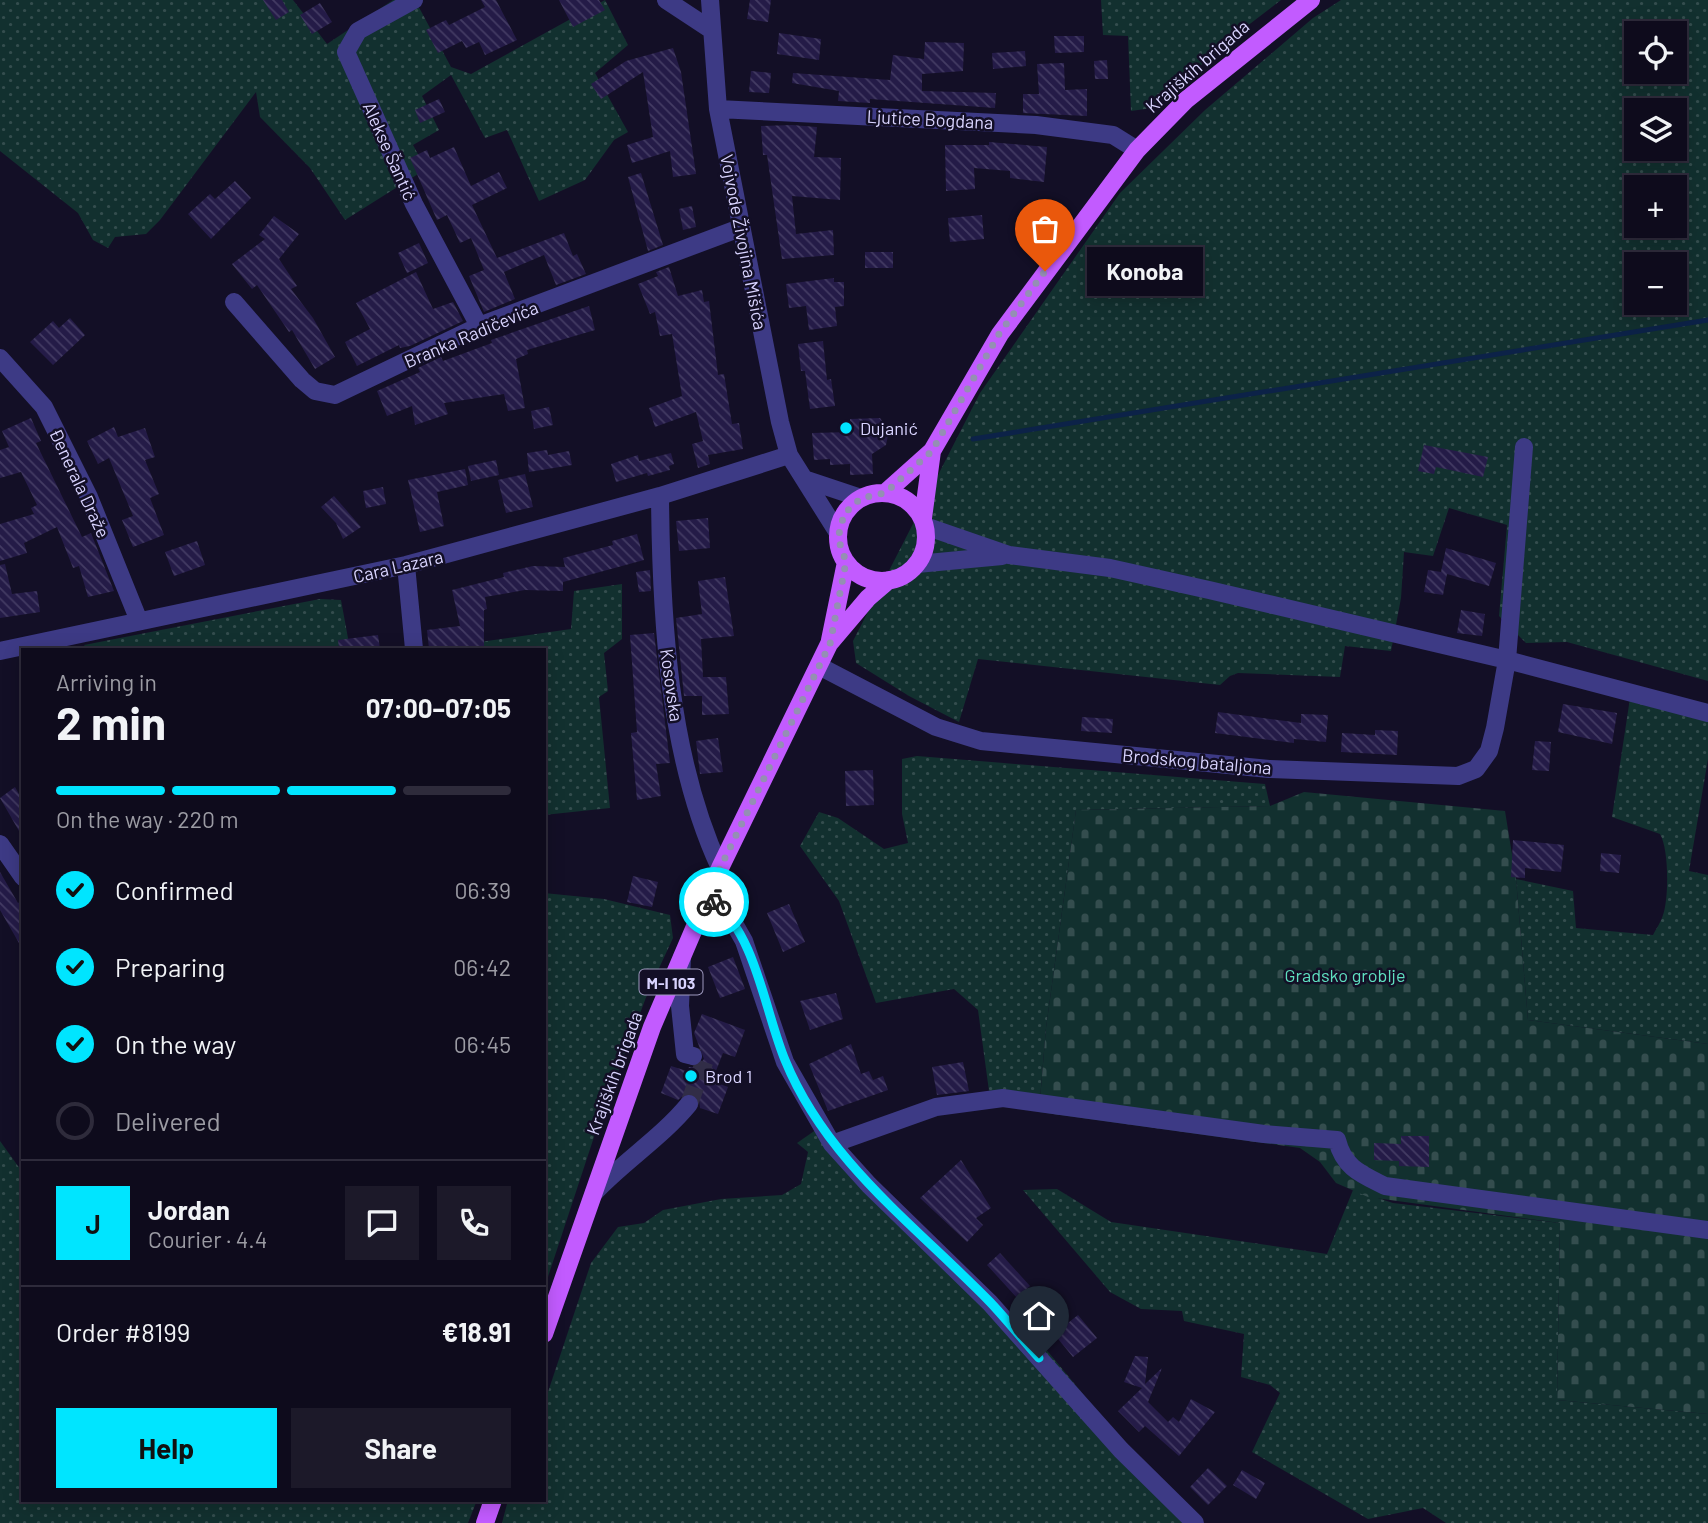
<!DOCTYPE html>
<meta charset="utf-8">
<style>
:root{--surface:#0e0b1c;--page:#1c1929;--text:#f1f3f6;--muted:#9b9ba3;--line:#2e2b3b;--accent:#00e5ff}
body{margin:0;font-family:Barlow,sans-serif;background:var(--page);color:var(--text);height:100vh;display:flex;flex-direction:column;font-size:26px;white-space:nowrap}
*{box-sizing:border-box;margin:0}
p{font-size:23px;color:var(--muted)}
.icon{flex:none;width:38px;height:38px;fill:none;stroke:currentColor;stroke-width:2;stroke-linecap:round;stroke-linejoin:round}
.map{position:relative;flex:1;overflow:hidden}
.sheet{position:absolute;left:21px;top:648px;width:525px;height:854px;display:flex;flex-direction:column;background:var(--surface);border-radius:0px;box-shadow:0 4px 18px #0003,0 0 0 2px var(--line)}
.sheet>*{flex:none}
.buttons{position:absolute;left:1624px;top:21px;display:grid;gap:14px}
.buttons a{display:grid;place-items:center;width:63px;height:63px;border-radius:0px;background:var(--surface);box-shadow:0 4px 18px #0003,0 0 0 2px var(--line);font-size:35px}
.pin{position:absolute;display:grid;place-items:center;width:60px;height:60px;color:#fff;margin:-72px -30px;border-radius:50% 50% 50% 0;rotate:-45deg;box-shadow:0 0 7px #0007}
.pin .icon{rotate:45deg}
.courier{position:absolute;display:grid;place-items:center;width:70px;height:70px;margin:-35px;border:5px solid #00e5ff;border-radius:50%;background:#fff;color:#222;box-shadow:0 2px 9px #0007}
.bubble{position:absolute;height:49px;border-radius:0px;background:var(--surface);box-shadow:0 4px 18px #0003,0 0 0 2px var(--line);font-size:23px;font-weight:700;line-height:49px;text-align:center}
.overview em{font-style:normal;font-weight:700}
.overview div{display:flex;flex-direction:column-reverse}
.overview{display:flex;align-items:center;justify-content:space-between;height:119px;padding:0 35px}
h1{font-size:46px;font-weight:700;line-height:52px}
.bar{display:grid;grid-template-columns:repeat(4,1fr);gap:10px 7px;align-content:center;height:84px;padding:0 35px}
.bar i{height:9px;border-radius:5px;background:var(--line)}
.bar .selected{background:var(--accent)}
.bar p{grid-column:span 4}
.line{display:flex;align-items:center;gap:18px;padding:0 35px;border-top:2px solid var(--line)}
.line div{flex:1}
.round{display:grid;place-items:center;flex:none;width:74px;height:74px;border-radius:0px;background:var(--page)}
ol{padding:0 35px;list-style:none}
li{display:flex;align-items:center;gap:21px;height:77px}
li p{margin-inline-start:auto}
li .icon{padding:7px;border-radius:50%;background:var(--accent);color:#111;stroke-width:4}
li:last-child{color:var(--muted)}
li i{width:38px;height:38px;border:4px solid var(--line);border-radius:50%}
.primary-button{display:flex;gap:14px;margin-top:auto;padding:14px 35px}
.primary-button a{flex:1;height:80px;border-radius:0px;background:var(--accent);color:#111;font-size:28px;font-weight:700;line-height:80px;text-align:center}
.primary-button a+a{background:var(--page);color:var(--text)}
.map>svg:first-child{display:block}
</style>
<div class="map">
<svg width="1708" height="1523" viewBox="0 0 1708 1523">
<defs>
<pattern id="grass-dots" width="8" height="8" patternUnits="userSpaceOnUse" patternTransform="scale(1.75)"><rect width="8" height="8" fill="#12302f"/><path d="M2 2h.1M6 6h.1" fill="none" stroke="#344d4e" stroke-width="1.8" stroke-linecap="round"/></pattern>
<pattern id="cemetery-stones" width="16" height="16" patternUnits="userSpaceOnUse" patternTransform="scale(1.75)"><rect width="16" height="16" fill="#12302f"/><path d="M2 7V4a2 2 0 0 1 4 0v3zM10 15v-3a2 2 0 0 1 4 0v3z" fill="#344d4e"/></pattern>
<pattern id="building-back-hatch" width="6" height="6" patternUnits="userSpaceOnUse" patternTransform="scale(1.75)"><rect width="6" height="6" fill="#241b47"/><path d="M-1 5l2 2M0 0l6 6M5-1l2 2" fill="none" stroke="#433b63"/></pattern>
</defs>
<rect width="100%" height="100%" fill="#130f26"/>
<path fill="url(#grass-dots)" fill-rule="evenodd" d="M0,0H293L327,44L393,0H415L451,67L471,74L605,0L628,45L595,73L628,132L614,140L585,180L539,201L507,130L485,138L451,75L422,96L439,130L413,145L426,169L345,220L310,168L260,117L256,92L160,220L146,234L115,237L108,248L93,240L78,213L0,151Z
M1101,0H1281L1238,33L1152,108L1131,111L1128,36L1103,35Z
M1341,0H1708V681L1567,642L1526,643L1499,616L1507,525L1449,508L1433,556L1404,552L1401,598L1391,651L1345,646L1340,677L1238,673L1230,676L1220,685L978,659L959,722L909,696L856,663L853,641L980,393L1120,193L1205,110L1313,18ZM1636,33H1675V72H1636ZM1636,110H1675V149H1636ZM1636,187H1675V226H1636ZM1636,264H1675V303H1636Z
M622,584V639L604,653L608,691L599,697L610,808L544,815V649H430L571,629L574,591Z
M320,599L341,600L350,649H87L84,645Z
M1632,685L1708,720V759L1689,871L1708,875V1044L1528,1020L1516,879L1573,891L1576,928L1653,935C1656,929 1661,922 1663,915C1669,898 1669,849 1660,834L1612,817Z
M917,756L1265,784L1270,806L1076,810L1046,1028L1040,1099L989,1091L978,1010L954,989L876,1003L839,901L800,846L819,812L838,818L884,849L908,843L902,814V759Z
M544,893L604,899L670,915L673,938L648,992L594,1137L544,1289Z
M820,1127L1040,1342L1169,1498L1193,1523H502L508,1500H544V1404L591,1263L618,1227L644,1223L663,1210L721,1199L782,1195L801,1184L808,1152L797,1143Z
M0,1141L23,1173V1500H477L468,1523H0Z
M1057,1189L1111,1222L1327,1254L1353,1190L1393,1203L1560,1223L1557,1400L1708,1414V1523H1446L1423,1508L1368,1519L1252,1452L1280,1393L1270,1385L1241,1377L1244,1334L1184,1321L1182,1311L1141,1309L1110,1292L1023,1190Z"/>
<path fill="url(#cemetery-stones)" d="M1304,792L1505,811L1516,879L1528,1020L1708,1044V1414L1557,1400L1560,1223L1368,1197L1336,1183L1320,1162L1300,1148L1039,1112L1046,1028L1076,810L1270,806Z"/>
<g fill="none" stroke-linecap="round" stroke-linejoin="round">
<path stroke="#0c2248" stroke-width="5" d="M973,439L1708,320"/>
</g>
<path fill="url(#building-back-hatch)" d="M263,0H282L289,12L276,20Z
M481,0H496L517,40L485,55L479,42L466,48L462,41L438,53L426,30L446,20L449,25L485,7Z
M559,0H599L605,10L573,27Z
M750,0H771L768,22L747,19Z
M320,3L332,22L312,34L300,15Z
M779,33L821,39L819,60L777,54Z
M1054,36H1084V52L1055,53Z
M925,42L964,43L963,71L922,74V91L996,93L995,108L870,99V103L838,101L839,91L792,83L793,73L890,80L893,55L924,59Z
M673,48L681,72L696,174L673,177L670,151L632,163L627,145L653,137L643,72L601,99L591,84L626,61Z
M1025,51L1026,66L993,69L992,53Z
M1107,60L1108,79H1095L1094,61Z
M1064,63L1065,90L1087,89V116L1023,113V94H1039L1037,64Z
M751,71L771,73L769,93L749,92Z
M439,99L445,112L420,123L415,110Z
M792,125L817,127L814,157L841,158L840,200L792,196L796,234L833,230L834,255L782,259L767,155H763L761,126Z
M989,142L1047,147L1044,182L1010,178V171L974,168L975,189L946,191L945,145H989Z
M454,147L471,186L499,172L507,188L472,205L497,258L564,233L573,256L577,254L586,274L556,285L544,255L504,272L515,299L484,312L469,276L484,270L471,238L460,243L447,215L437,220L410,158L427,150L430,158Z
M641,173L663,245L648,251L628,177Z
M235,181L251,198L211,239L188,214L210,194L215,199Z
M692,206L696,227L683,230L679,209Z
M982,215L984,239L950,242L948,218Z
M274,216L299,234L279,259L297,286L291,289L313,318L335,357L315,369L292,330L289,332L257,285L252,289L232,264L265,239L259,235Z
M419,243L428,263L407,273L398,253Z
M865,252H893V268H865Z
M669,267L678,296L702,290L704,302L709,301L718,375L724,374L732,424L739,423L743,449L708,455L710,464L698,468L692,444L703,441L696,412L655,427L649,408L682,396L672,334L660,336L655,312L650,314L638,284L658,276L656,272Z
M416,272L433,309L453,302L463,321L410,346L400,348L399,345L357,366L345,342L370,329L356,303Z
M834,278V282H844V306L835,307L837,326L809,330L806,306L789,308L786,284Z
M589,306L595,330L527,350L528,354L516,359L525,408L508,411L504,394L444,403L448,414L415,425L412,406L387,416L377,391L420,372L418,368L441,357L443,361L492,343L491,340Z
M70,318L85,335L53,365L30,342L53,321L59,328Z
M823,341L827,380L831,379L835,406L810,409L805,371H801L798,344Z
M549,407L553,425L534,429L531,411Z
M31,418L41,441L36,443L82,537L91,533L114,591L88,597L79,566L73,568L57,527L24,543L27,553L0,561V524L34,514L31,508L37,505L21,472L0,478V450L9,447L2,431Z
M880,418L889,431L886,445L872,454L873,474L850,475V464L830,465V459L814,460L812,433L850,432V419Z
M114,427L118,437L145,428L155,457L145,460L159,494L150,498L164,535L133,547L122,520L133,516L109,458L98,464L87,441Z
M1424,445L1488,457L1483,477L1436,467L1434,474L1418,471Z
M547,450L548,455L569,451L572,465L529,472L527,453Z
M671,453L674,464L669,466L670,470L648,476L647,473L616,482L611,464L638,455L639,461Z
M496,460L499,475L471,481L468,466Z
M465,469L468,485L437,492L444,526L420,532L408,480Z
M525,474L533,507L506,513L498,480Z
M383,487L386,504L366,508L363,491Z
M334,496L361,527L343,539L336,523L321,507Z
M708,518L710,548L679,551L676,521Z
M637,534L644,560L563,582V591L525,590L485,597L487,609L484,610V648L429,649L427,630L460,626L452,590L504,577L503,573L533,566L565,567L563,558L613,545L612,541Z
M197,541L205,565L174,576L165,552Z
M1446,548L1496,563L1489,586L1447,574L1443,595L1424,592L1428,570L1441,572Z
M5,564L12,594L37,591L40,612L0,618V565Z
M650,570L651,591L639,592L636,572Z
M725,577L734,636L701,639L703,677H726L729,714L702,715V696H684L676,618L702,614L698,581Z
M1461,610L1485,614L1482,636L1457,633Z
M654,633L670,763L656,764L661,796L637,800L631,733L637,732L630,635Z
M378,635L380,649H339L338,640Z
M1563,704L1617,713L1612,744L1558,732Z
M1218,712L1301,723V714L1328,715L1326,742L1294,739V743L1215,733Z
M1082,717L1113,719L1112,733L1081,731Z
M1375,730L1398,731L1397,755L1341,752L1342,733L1375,735Z
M718,738L723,772L700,774L696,741Z
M1535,741L1551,742L1549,771L1532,770Z
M873,770L874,805L846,806L845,771Z
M15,787L23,801V838L0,798Z
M1513,840L1564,845L1561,872L1525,868V878L1511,877Z
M1601,853L1621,855L1619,873L1600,871Z
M0,872L18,903L23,900V950L0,910Z
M633,876L658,882L652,907L627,902Z
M789,904L805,942L783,952L767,913Z
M733,957L745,989L720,998L708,967Z
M836,993L843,1019L810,1030L800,1001Z
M702,1014L745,1030L735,1057L723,1053L712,1081L728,1087L718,1114L700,1108L699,1100L692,1093L685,1094L678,1100L661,1093L671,1066L687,1071L689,1067H697L704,1059L694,1033Z
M851,1044L861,1074L869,1071L873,1080L883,1076L888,1090L828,1111L809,1064Z
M963,1062L969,1091L937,1095L932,1067Z
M1401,1136H1429V1167L1399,1166V1161L1374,1160V1143L1401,1144Z
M961,1160L991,1208L976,1218L983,1225L967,1242L920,1198Z
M1000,1253L1030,1286L1017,1298L987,1265Z
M1078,1315L1097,1338L1073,1357L1054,1334Z
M1135,1356L1148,1357L1145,1384L1162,1368L1148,1402L1168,1422L1173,1417L1179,1422L1191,1399L1215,1412L1179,1456L1145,1426L1139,1432L1118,1411L1142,1388L1124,1382Z
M1208,1468L1227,1486L1208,1505L1190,1487Z
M1242,1470L1265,1483L1256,1499L1233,1485Z"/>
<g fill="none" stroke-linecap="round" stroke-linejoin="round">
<path stroke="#312d47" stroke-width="18" stroke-dasharray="18 9" stroke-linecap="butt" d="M689,1104L705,1060L693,1056"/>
<path stroke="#3d3a85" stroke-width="18" d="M414,0L358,31L346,52L414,204L479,326
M666,0L710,29
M710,0L718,109L780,422L789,455L838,533
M718,109L1036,125L1113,135L1137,150
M234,302L302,380L315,391L335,395L479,326L740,228
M0,358L44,407L89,497L139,621
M804,479L861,498
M660,496C661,617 668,756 720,868
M925,526L1009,555L1110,568L1209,590L1507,660L1708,713
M917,564L1002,556
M406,565L414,649
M0,651L406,565L660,496L789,455
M819,666L936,727L981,741L1269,769L1458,776L1476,769L1489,751L1495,728L1507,660L1524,447
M0,844L23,877
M708,897L728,913L744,941L785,1062L832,1144L869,1185L990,1303L1121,1450L1195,1523
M682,957L680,1006L685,1054L693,1056
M832,1144L936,1107L1003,1098L1264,1134L1337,1140C1344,1168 1361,1174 1385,1186L1708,1230
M594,1193C624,1161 661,1138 689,1104"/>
<path stroke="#c25bff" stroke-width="18" d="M885,493L932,451L1000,334L1137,150L1186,100L1311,0
M838 537a44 44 0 1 1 88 0a44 44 0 1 1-88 0Z
M923,518L932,451
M830,640L846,562
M544,1334L652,1027L720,868L829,644L868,598L889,580
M485,1523L493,1500"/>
</g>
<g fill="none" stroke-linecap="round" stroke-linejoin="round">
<path stroke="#948fb3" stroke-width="7" stroke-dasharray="0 12.6" d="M714,902L708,897L720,868L830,644L846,562L838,538L844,514L861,498L885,493L932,451L999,334L1045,271"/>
<path stroke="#00e5ff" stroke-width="9" d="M714,902C756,935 765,1012 785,1060C826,1161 916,1226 990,1302C1007,1320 1023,1340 1039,1358"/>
</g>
<g fill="#00e5ff" stroke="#130f26" stroke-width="2.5">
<circle cx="846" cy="428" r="7"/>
<circle cx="691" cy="1076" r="7"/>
</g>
<g text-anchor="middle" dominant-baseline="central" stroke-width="5" stroke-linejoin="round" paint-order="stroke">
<rect fill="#130f26" stroke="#9e99be" stroke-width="2" x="639.5" y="969.5" width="63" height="25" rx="5"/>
<g font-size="16" font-weight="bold" fill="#d9d4ff">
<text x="671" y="982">M-I 103</text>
</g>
<g font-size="18" fill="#d9d4ff" stroke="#130f26">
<text transform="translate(1197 66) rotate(-41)">Krajiških brigada</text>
<text transform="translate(930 119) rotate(3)">Ljutice Bogdana</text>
<text transform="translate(390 151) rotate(66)">Alekse Šantić</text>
<text transform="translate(744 242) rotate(79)">Vojvode Živojina Mišića</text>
<text transform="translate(471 334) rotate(-23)">Branka Radičevića</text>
<text transform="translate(80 483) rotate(65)">Đenerala Draže</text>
<text transform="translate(398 566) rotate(-13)">Cara Lazara</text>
<text transform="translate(672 685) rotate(82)">Kosovska</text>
<text transform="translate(1197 761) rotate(5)">Brodskog bataljona</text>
<text transform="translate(614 1073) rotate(-70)">Krajiških brigada</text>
</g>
<g font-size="18" fill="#d9d4ff" stroke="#130f26" text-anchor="start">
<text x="860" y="428">Dujanić</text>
<text x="705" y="1076">Brod 1</text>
</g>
<g font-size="18" fill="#5fe0c0" stroke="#130f26">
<text x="1345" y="975">Gradsko groblje</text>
</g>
</g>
</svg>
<div class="buttons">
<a><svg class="icon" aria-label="locate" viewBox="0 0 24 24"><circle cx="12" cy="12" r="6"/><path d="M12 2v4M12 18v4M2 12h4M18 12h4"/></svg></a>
<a><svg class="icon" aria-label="layers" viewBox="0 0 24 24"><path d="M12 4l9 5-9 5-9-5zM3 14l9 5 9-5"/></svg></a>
<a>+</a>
<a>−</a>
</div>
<div class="pin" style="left:1045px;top:271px;background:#ea580c"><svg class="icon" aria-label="bag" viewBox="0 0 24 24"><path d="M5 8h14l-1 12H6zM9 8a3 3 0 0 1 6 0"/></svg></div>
<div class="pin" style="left:1039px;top:1358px;background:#1f2937"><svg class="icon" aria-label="home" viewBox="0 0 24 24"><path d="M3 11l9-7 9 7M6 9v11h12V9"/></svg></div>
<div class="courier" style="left:714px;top:902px"><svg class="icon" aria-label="bike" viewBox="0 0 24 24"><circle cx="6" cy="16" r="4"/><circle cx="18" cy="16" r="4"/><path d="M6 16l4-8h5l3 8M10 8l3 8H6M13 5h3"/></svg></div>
<div class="bubble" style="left:1087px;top:247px;width:116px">Konoba</div>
<section class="sheet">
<div class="overview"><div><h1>2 min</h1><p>Arriving in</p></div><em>07:00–07:05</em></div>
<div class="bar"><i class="selected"></i><i class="selected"></i><i class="selected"></i><i></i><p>On the way · 220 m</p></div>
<ol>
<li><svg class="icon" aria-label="check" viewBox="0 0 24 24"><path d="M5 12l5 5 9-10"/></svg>Confirmed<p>06:39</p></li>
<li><svg class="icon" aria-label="check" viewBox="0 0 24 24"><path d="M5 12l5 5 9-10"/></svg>Preparing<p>06:42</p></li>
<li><svg class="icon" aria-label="check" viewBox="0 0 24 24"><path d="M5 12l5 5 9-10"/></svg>On the way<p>06:45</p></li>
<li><i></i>Delivered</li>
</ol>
<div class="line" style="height:126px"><b class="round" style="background:var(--accent);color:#111">J</b><div><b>Jordan</b><p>Courier · 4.4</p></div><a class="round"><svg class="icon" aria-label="chat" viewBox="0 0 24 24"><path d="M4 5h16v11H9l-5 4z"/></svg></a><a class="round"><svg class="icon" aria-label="phone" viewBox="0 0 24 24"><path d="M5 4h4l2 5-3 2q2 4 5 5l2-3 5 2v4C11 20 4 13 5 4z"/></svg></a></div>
<div class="line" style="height:91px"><div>Order #8199</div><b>€18.91</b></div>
<div class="primary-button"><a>Help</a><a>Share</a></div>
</section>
</div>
